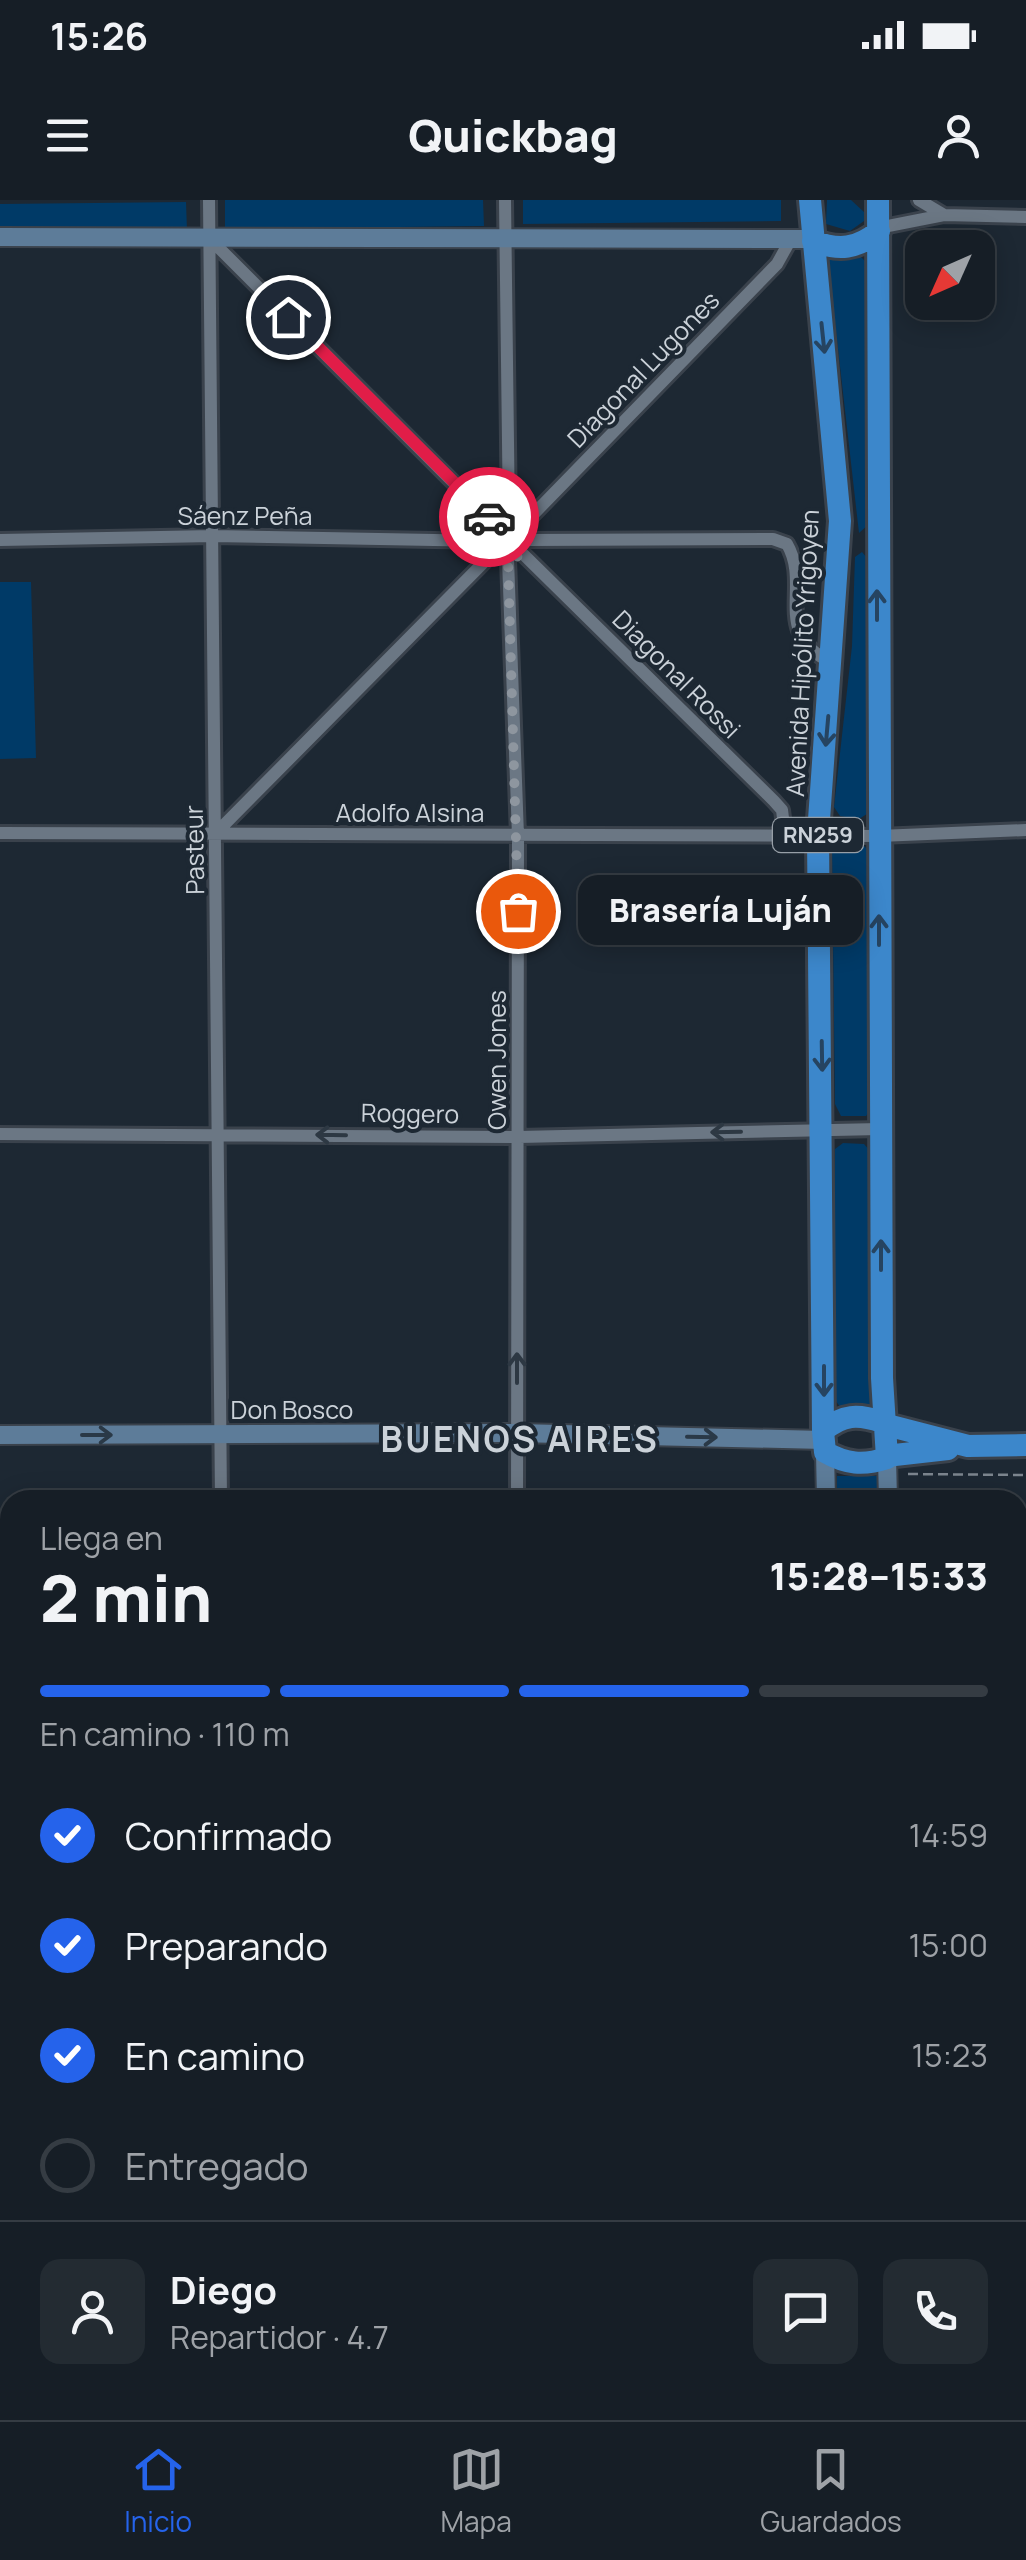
<!DOCTYPE html>
<html lang="es">
<meta charset="utf-8">
<style>
:root{--surface:#161e26;--page:#232b32;--text:#f1f3f6;--muted:#9ea2a7;--line:#353c43;--accent:#2563eb}
body{margin:0;font-family:Manrope,sans-serif;background:var(--page);color:var(--text);height:100vh;display:flex;flex-direction:column;font-size:38px;white-space:nowrap}
*{box-sizing:border-box;margin:0}
p{font-size:32px;color:var(--muted)}
.icon{flex:none;width:55px;height:55px;fill:none;stroke:currentColor;stroke-width:2;stroke-linecap:round;stroke-linejoin:round}
.map{position:relative;flex:1;overflow:hidden}
.side{position:absolute;left:0px;top:1290px;width:1028px;height:930px;display:flex;flex-direction:column;background:var(--surface);border-radius:30px 30px 0 0;box-shadow:0 5px 25px #0003,0 0 0 2px var(--line)}
.side>*{flex:none}
.needle{width:65px;rotate:225deg}
.fabs{position:absolute;left:905px;top:30px;display:grid;gap:20px}
.fabs a{display:grid;place-items:center;width:90px;height:90px;border-radius:20px;background:var(--surface);box-shadow:0 5px 25px #0003,0 0 0 2px var(--line);font-size:50px}
.pin{position:absolute;display:grid;place-items:center;width:85px;height:85px;color:#fff;margin:-42px;border:5px solid #fff;border-radius:50%;box-shadow:0 2px 10px #0007}
.courier{position:absolute;display:grid;place-items:center;width:100px;height:100px;margin:-50px;border:8px solid #e11d48;border-radius:50%;background:#fff;color:#222;box-shadow:0 2px 12px #0007}
.bubble{position:absolute;height:70px;border-radius:20px;background:var(--surface);box-shadow:0 5px 25px #0003,0 0 0 2px var(--line);font-size:32px;font-weight:800;line-height:70px;text-align:center}
.head em{font-style:normal;font-weight:800}
.head div{display:flex;flex-direction:column-reverse}
.head{display:flex;align-items:center;justify-content:space-between;height:170px;padding:0 40px}
h1{font-size:65px;font-weight:800;line-height:75px}
.bar{display:grid;grid-template-columns:repeat(4,1fr);gap:15px 10px;align-content:center;height:120px;padding:0 40px}
.bar i{height:12px;border-radius:8px;background:var(--line)}
.bar .on{background:var(--accent)}
.bar p{grid-column:span 4}
.line{display:flex;align-items:center;gap:25px;padding:0 40px;border-top:2px solid var(--line)}
.line div{flex:1}
.round{display:grid;place-items:center;flex:none;width:105px;height:105px;border-radius:20px;background:var(--page)}
ol{padding:0 40px;list-style:none}
li{display:flex;align-items:center;gap:30px;height:110px}
li p{margin-inline-start:auto}
li .icon{padding:10px;border-radius:50%;background:var(--accent);color:#fff;stroke-width:4}
li:last-child{color:var(--muted)}
li i{width:55px;height:55px;border:5px solid var(--line);border-radius:50%}
.status{display:flex;justify-content:space-between;align-items:center;height:70px;padding:0 50px;background:var(--surface);direction:ltr}
.status svg{height:28px;fill:currentColor}
header{display:flex;justify-content:space-between;align-items:center;height:130px;padding:0 40px;background:var(--surface);font-size:45px;font-weight:800}
.menu{display:flex;justify-content:space-around;align-items:center;height:140px;border-top:2px solid var(--line);background:var(--surface);font-size:28px;color:var(--muted)}
.menu a{display:grid;justify-items:center;gap:5px}
.menu .on{color:var(--accent)}
.map>svg:first-child{display:block}
</style>
<div class="status"><b>15:26</b><svg viewBox="0 0 49 12"><path d="M0 12V9h3v3zM5 12V6h3v6zM10 12V3h3v9zM15 12V0h3v12zM26 1h20v11H26zM47 4h2v5h-2z"/></svg></div>
<header><svg class="icon" aria-label="menu" viewBox="0 0 24 24"><path d="M4 6h16M4 12h16M4 18h16"/></svg>Quickbag<svg class="icon" aria-label="person" viewBox="0 0 24 24"><circle cx="12" cy="8" r="4"/><path d="M4 21q1-7 8-7t8 7"/></svg></header>
<div class="map">
<svg width="1026" height="2220" viewBox="0 0 1026 2220">
<rect width="100%" height="100%" fill="#1d2833"/>
<path fill="#003a67" d="M225,0H483L484,26L225,29Z
M523,0H781V21L523,24Z
M827,0H851L864,12V21L850,31L826,24Z
M186,2L187,31L0,33V4Z
M855,51L865,61L868,325L859,333L828,61L834,52Z
M862,352L868,359L870,612L859,619L840,616L834,607L852,446L855,357Z
M0,382H31L36,558L0,559Z
M840,644L863,645L871,653L874,906L866,916H841L835,904L832,653Z
M843,943L864,944L872,953L876,1204L869,1209L841,1208L835,1200V949Z
M837,1276H880V1300H837Z"/>
<g fill="none" stroke-linecap="round" stroke-linejoin="round">
<g stroke="#3a424c" stroke-width="18">
<path id="street" d="M209,0L221,1300
M505,0L509,322
M944,15L1026,17
M878,28L944,15L919,0
M210,39L497,326
M521,327L777,64L792,37
M0,340L213,336L490,341
M527,340L773,339L787,344C812,387 770,433 832,463
M522,353L774,601L782,610L785,634
M508,359L518,636L517,1300
M0,633L879,636L1026,630
M216,633L494,352
M0,934L519,937L880,929
M0,1537H10
M0,1833H10
M222,2210V2220"/>
</g>
<g stroke="#3a424c" stroke-width="22">
<path id="secondary" d="M0,37L812,39
M0,1235L517,1233L824,1240
M825,1252L826,1300
M887,1258L888,1300
M903,2210V2220
M833,2220V2210"/>
</g>
<g stroke="#3a424c" stroke-width="28">
<path id="highway" d="M810,0L840,321L818,634L823,1231L825,1252C846,1264 863,1266 887,1258L882,1178L878,0
M813,41C839,51 857,49 879,31
M883,1224L968,1246L1026,1245
M823,1231C843,1214 858,1214 882,1222
M886,1256L948,1249"/>
</g>
<path stroke="#7c858e" stroke-width="2.5" stroke-dasharray="10 5" stroke-linecap="butt" d="M908,1274L1026,1275"/>
<use href="#street" stroke="#6b7784" stroke-width="12"/>
<use href="#secondary" stroke="#5d7c99" stroke-width="18"/>
<use href="#highway" stroke="#3c87cb" stroke-width="22"/>
</g>
<defs><path id="oneway-shaft" d="M-6 0H5M1.5-3L5.5 0L1.5 3" fill="none" stroke-width="1.6" stroke-linecap="round" stroke-linejoin="round" transform="scale(2.5)"/></defs>
<g stroke="#264461">
<use href="#oneway-shaft" transform="translate(823 138) rotate(84)"/>
<use href="#oneway-shaft" transform="translate(877 405) rotate(-90)"/>
<use href="#oneway-shaft" transform="translate(827 531) rotate(95)"/>
<use href="#oneway-shaft" transform="translate(879 730) rotate(-90)"/>
<use href="#oneway-shaft" transform="translate(822 856) rotate(89)"/>
<use href="#oneway-shaft" transform="translate(881 1055) rotate(-90)"/>
<use href="#oneway-shaft" transform="translate(824 1181) rotate(90)"/>
</g>
<g stroke="#2d3843">
<use href="#oneway-shaft" transform="translate(726 932) rotate(179)"/>
<use href="#oneway-shaft" transform="translate(331 935) rotate(-179)"/>
<use href="#oneway-shaft" transform="translate(517 1168) rotate(-90)"/>
</g>
<g stroke="#2a3947">
<use href="#oneway-shaft" transform="translate(97 1235)"/>
<use href="#oneway-shaft" transform="translate(702 1237) rotate(1)"/>
</g>
<g fill="none" stroke-linecap="round" stroke-linejoin="round">
<path stroke="#8e969f" stroke-width="10" stroke-dasharray="0 18" d="M489,317L497,326L506,322L518,324L527,340L519,356L508,359L518,711"/>
<path stroke="#e11d48" stroke-width="12" d="M288,117L489,317"/>
</g>
<g text-anchor="middle" dominant-baseline="central" stroke-width="8" stroke-linejoin="round" paint-order="stroke">
<rect fill="#1d2833" stroke="#979fa7" stroke-width="2.5" x="773" y="618" width="90" height="34" rx="8"/>
<g font-size="22" font-weight="bold" fill="#cbd2d9">
<text x="818" y="635">RN259</text>
</g>
<g font-size="25" fill="#cbd2d9" stroke="#1d2833">
<text transform="translate(643 169) rotate(-46)">Diagonal Lugones</text>
<text x="245" y="315">Sáenz Peña</text>
<text transform="translate(802 453) rotate(-87)">Avenida Hipólito Yrigoyen</text>
<text transform="translate(677 474) rotate(45)">Diagonal Rossi</text>
<text x="410" y="612">Adolfo Alsina</text>
<text transform="translate(194 650) rotate(-91)">Pasteur</text>
<text transform="translate(496 860) rotate(-90)">Owen Jones</text>
<text transform="translate(410 913) rotate(1)">Roggero</text>
<text x="292" y="1209">Don Bosco</text>
</g>
<g font-size="35" font-weight="bold" letter-spacing="2.5" fill="#cbd2d9" stroke="#1d2833">
<text x="520" y="1239">BUENOS AIRES</text>
</g>
</g>
</svg>
<div class="fabs">
<a><svg class="needle" viewBox="-14 -14 28 28"><path d="M0-13l5 13h-10z" fill="#e53935"/><path d="M0 13l5-13h-10z" fill="#9ea2a7"/></svg></a>
</div>
<div class="pin" style="left:518px;top:711px;background:#ea580c"><svg class="icon" aria-label="bag" viewBox="0 0 24 24"><path d="M5 8h14l-1 12H6zM9 8a3 3 0 0 1 6 0"/></svg></div>
<div class="pin" style="left:288px;top:117px;background:#1f2937"><svg class="icon" aria-label="home" viewBox="0 0 24 24"><path d="M3 11l9-7 9 7M6 9v11h12V9"/></svg></div>
<div class="courier" style="left:489px;top:317px"><svg class="icon" aria-label="car" viewBox="0 0 24 24"><path d="M5 17H2v-5l4-1 3-4h7l3 4 3 1v5h-3M9 17h6M6 11h13"/><circle cx="7" cy="17" r="2"/><circle cx="17" cy="17" r="2"/></svg></div>
<div class="bubble" style="left:578px;top:675px;width:285px">Brasería Luján</div>
<section class="side">
<div class="head"><div><h1>2 min</h1><p>Llega en</p></div><em>15:28–15:33</em></div>
<div class="bar"><i class="on"></i><i class="on"></i><i class="on"></i><i></i><p>En camino · 110 m</p></div>
<ol>
<li><svg class="icon" aria-label="check" viewBox="0 0 24 24"><path d="M5 12l5 5 9-10"/></svg>Confirmado<p>14:59</p></li>
<li><svg class="icon" aria-label="check" viewBox="0 0 24 24"><path d="M5 12l5 5 9-10"/></svg>Preparando<p>15:00</p></li>
<li><svg class="icon" aria-label="check" viewBox="0 0 24 24"><path d="M5 12l5 5 9-10"/></svg>En camino<p>15:23</p></li>
<li><i></i>Entregado</li>
</ol>
<div class="line" style="height:180px"><a class="round"><svg class="icon" aria-label="person" viewBox="0 0 24 24"><circle cx="12" cy="8" r="4"/><path d="M4 21q1-7 8-7t8 7"/></svg></a><div><b>Diego</b><p>Repartidor · 4.7</p></div><a class="round"><svg class="icon" aria-label="chat" viewBox="0 0 24 24"><path d="M4 5h16v11H9l-5 4z"/></svg></a><a class="round"><svg class="icon" aria-label="phone" viewBox="0 0 24 24"><path d="M5 4h4l2 5-3 2q2 4 5 5l2-3 5 2v4C11 20 4 13 5 4z"/></svg></a></div>
</section>
</div>
<nav class="menu">
<a class="on"><svg class="icon" aria-label="home" viewBox="0 0 24 24"><path d="M3 11l9-7 9 7M6 9v11h12V9"/></svg>Inicio</a>
<a><svg class="icon" aria-label="map" viewBox="0 0 24 24"><path d="M3 6l6-2 6 2 6-2v14l-6 2-6-2-6 2zM9 4v14M15 6v14"/></svg>Mapa</a>
<a><svg class="icon" aria-label="saved" viewBox="0 0 24 24"><path d="M7 4h10v16l-5-4-5 4z"/></svg>Guardados</a>
</nav>
